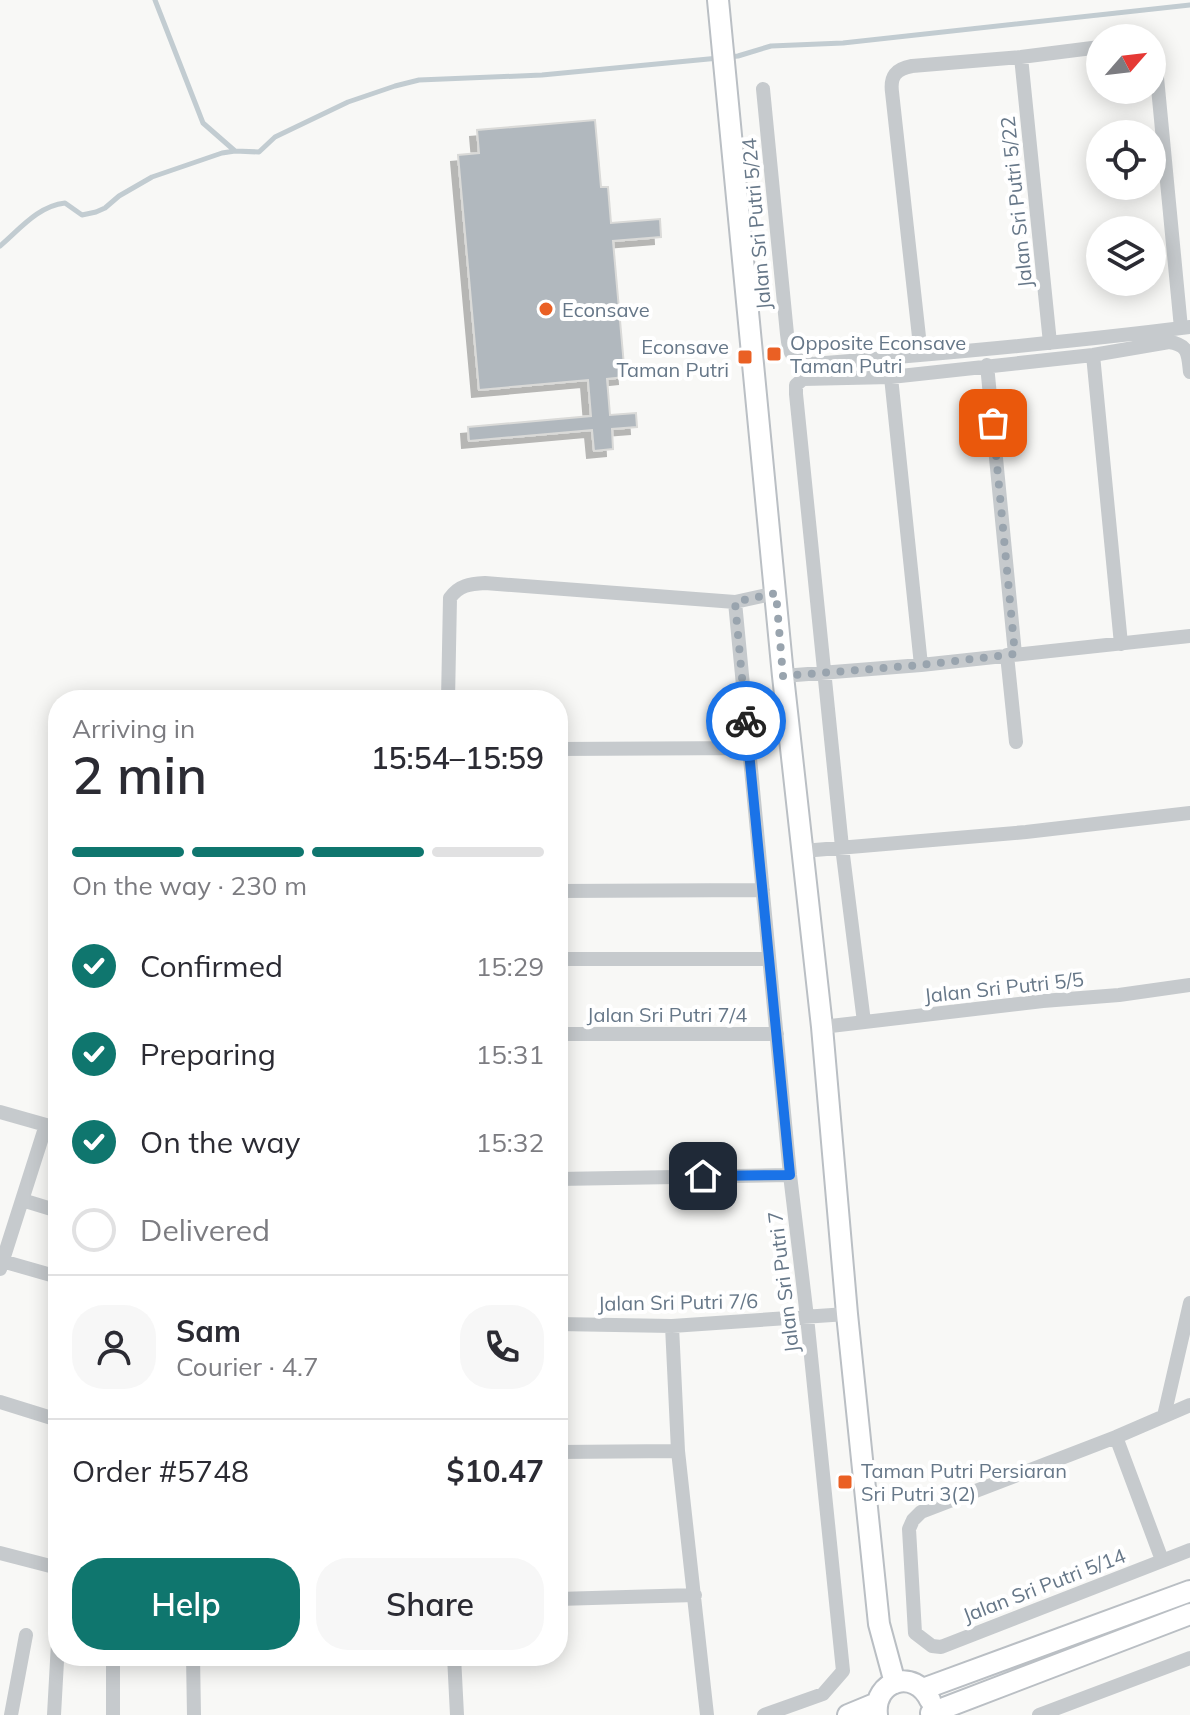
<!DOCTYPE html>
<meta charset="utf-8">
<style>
:root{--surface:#fff;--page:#f7f7f7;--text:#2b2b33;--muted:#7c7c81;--line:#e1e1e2;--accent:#0f766e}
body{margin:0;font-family:Mulish,sans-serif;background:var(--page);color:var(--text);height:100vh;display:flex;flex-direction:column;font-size:30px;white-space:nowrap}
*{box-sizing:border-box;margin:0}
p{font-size:26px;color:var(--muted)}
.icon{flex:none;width:44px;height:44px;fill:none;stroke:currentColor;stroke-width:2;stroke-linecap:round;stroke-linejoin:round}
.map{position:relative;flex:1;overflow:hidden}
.sheet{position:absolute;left:48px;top:690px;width:520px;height:976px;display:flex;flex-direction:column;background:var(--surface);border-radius:32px;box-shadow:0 4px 20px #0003}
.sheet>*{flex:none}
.needle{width:52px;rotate:62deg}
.fabs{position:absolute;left:1086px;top:24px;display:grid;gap:16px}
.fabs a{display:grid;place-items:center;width:80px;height:80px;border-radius:50%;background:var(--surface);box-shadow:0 4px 20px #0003;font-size:40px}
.pin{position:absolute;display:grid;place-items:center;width:68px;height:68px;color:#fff;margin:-34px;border-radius:16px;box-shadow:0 4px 12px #0006}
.courier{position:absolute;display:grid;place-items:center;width:80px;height:80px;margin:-40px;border:6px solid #1a73e8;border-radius:50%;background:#fff;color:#222;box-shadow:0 2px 10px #0007}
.summary em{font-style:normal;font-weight:600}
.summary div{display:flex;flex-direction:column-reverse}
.summary{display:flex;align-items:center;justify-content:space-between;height:136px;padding:0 24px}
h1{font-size:52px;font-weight:600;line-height:60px}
.bar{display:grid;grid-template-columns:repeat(4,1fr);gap:12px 8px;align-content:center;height:96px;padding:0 24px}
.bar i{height:10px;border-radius:6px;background:var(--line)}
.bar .selected{background:var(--accent)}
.bar p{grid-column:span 4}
.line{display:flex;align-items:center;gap:20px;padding:0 24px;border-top:2px solid var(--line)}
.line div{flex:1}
.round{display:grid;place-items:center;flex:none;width:84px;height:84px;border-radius:32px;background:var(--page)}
ol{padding:0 24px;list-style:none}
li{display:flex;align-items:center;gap:24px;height:88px}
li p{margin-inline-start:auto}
li .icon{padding:8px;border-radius:50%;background:var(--accent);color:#fff;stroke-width:4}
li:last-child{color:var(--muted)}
li i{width:44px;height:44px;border:4px solid var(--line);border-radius:50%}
.cta{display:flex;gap:16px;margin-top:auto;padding:16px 24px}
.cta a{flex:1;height:92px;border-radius:32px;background:var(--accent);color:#fff;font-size:32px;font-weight:600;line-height:92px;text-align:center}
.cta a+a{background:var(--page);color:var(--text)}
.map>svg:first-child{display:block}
</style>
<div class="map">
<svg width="1190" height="1715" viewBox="0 0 1190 1715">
<defs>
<filter id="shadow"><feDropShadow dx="-7" dy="7" stdDeviation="0" flood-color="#0004"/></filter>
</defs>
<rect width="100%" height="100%" fill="#f8f8f6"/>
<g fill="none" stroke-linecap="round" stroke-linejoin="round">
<path stroke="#c2ccd1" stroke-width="5" d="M155,0L203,123L235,151
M729,57L738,56L771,46L843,43L1190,5
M0,246C20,229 38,206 65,203L82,215L96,212L105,208L119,196L152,177L222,153L235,151L259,152L275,137L348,102L395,86L419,80L542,75L719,58"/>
</g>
<path fill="#b1b8be" stroke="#dadad8" stroke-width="2" filter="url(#shadow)" d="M595,120L601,187H608L611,223L660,219L661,237L613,241L625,377L607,379L610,415L636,413L637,427L612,429L613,449L594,451L592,430L469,441L468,427L591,416L588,380L479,390L458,155L479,153L477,130Z"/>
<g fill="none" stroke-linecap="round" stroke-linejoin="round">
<g stroke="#babfc4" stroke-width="24">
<path id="secondary" d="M718,0L783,676L822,1027L847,1314L879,1624L895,1683
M923,1689L1190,1591
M931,1713L1190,1614
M848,1715L877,1703
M877,1715C873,1680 915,1668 930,1700"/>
</g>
<path stroke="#c6cacd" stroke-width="14" d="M1152,53L1156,67L1181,328
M1021,57L1050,343
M763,89L787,334C789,354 791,360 812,364C938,354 1064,343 1190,327
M921,355L892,92C890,76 896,69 912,66L1021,57L1100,47
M1093,355L1121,644
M987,365L1015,654
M891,377L921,665
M735,602L790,1175L807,1317L843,1671L823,1694L764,1715
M1007,655L1016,742
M783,676L921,665L1190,636
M448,700L450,598C459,585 470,584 485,583L735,602L776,593
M558,749L748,748
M803,851L1026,832L1190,813
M558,891L763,890
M558,959H769
M864,1022L842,847L796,394V385L803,379L891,377L1093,355L1169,342C1189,345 1188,354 1190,372
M822,1027L1043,1001L1119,995L1190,985
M558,1034H777
M0,1112L46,1125L0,1269
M558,1179L790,1175
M22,1200L58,1211
M2,1261L58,1277
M558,1324L672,1326L847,1314
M672,1326L678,1451L707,1715
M0,1402L58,1420
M1190,1405L1116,1437L921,1512L913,1520L909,1529L915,1633L932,1646L941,1647L1190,1550
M1164,1416L1190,1303
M1116,1437L1162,1560
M558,1452L678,1451
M0,1553L58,1568
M558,1599L695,1595
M193,1656L194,1715
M454,1656L457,1715
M11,1715L26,1635
M54,1715L58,1643
M113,1715V1656
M1039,1715L1190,1658"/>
<use href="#secondary" stroke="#fff" stroke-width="20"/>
</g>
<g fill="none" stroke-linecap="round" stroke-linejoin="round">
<path stroke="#99a4ae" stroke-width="8" stroke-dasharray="0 14.4" d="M746,721L735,602L776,593L783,676L921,665L1015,654L993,423"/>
<path stroke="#1a73e8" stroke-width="10" d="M703,1176L790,1175L746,721"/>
</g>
<g fill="#ea6024" stroke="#fff" stroke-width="3">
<circle cx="546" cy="309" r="8"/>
<rect x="766" y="346" width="16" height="16" rx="4"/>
<rect x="737" y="349" width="16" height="16" rx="4"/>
<rect x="837" y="1474" width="16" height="16" rx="4"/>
</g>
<g text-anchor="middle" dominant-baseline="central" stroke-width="8" stroke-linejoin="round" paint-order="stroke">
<g font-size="20" fill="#678" stroke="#fff">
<text transform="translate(1016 202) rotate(-96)">Jalan Sri Putri 5/22</text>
<text transform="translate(756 224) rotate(-95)">Jalan Sri Putri 5/24</text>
<text transform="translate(1004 987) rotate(-6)">Jalan Sri Putri 5/5</text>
<text x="667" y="1014">Jalan Sri Putri 7/4</text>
<text transform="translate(783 1282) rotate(-97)">Jalan Sri Putri 7</text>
<text transform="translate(678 1302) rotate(-1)">Jalan Sri Putri 7/6</text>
<text transform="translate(1044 1585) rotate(-21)">Jalan Sri Putri 5/14</text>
</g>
<g font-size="20" fill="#678" stroke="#fff" text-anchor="start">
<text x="562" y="309">Econsave</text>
<text x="790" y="342">Opposite Econsave<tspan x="790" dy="23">Taman Putri</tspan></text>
<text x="729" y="346" text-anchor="end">Econsave<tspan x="729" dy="23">Taman Putri</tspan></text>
<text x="861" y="1470">Taman Putri Persiaran<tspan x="861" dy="23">Sri Putri 3(2)</tspan></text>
</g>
</g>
</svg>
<div class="fabs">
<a><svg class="needle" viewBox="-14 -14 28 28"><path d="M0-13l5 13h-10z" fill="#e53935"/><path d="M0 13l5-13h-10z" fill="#7c7c81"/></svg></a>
<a><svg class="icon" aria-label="locate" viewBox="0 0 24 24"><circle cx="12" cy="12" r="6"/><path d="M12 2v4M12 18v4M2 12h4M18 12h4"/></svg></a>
<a><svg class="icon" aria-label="layers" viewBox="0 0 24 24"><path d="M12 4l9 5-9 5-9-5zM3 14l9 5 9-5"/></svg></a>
</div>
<div class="pin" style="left:993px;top:423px;background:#ea580c"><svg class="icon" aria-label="bag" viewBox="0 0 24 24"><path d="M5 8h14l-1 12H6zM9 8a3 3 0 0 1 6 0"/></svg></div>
<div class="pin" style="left:703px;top:1176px;background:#1f2937"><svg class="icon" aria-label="home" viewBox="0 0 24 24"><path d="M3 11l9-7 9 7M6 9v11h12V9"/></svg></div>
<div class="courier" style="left:746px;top:721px"><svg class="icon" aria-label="bike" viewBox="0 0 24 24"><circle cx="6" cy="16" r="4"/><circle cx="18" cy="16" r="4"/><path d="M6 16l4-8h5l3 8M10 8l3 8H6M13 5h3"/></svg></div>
<section class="sheet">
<div class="summary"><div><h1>2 min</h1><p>Arriving in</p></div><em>15:54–15:59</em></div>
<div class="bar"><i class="selected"></i><i class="selected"></i><i class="selected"></i><i></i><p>On the way · 230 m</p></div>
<ol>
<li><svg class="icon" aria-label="check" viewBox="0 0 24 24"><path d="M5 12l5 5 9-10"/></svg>Confirmed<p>15:29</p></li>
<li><svg class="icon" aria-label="check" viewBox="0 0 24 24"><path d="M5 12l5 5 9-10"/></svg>Preparing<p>15:31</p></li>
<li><svg class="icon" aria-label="check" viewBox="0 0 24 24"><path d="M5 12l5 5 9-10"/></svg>On the way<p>15:32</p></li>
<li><i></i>Delivered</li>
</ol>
<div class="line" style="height:144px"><a class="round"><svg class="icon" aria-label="person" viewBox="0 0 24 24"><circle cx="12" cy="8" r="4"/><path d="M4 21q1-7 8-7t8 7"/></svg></a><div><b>Sam</b><p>Courier · 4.7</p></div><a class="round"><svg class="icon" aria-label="phone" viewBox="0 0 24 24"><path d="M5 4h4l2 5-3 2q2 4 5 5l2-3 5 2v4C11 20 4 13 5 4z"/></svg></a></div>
<div class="line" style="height:104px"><div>Order #5748</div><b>$10.47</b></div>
<div class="cta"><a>Help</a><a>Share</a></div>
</section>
</div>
